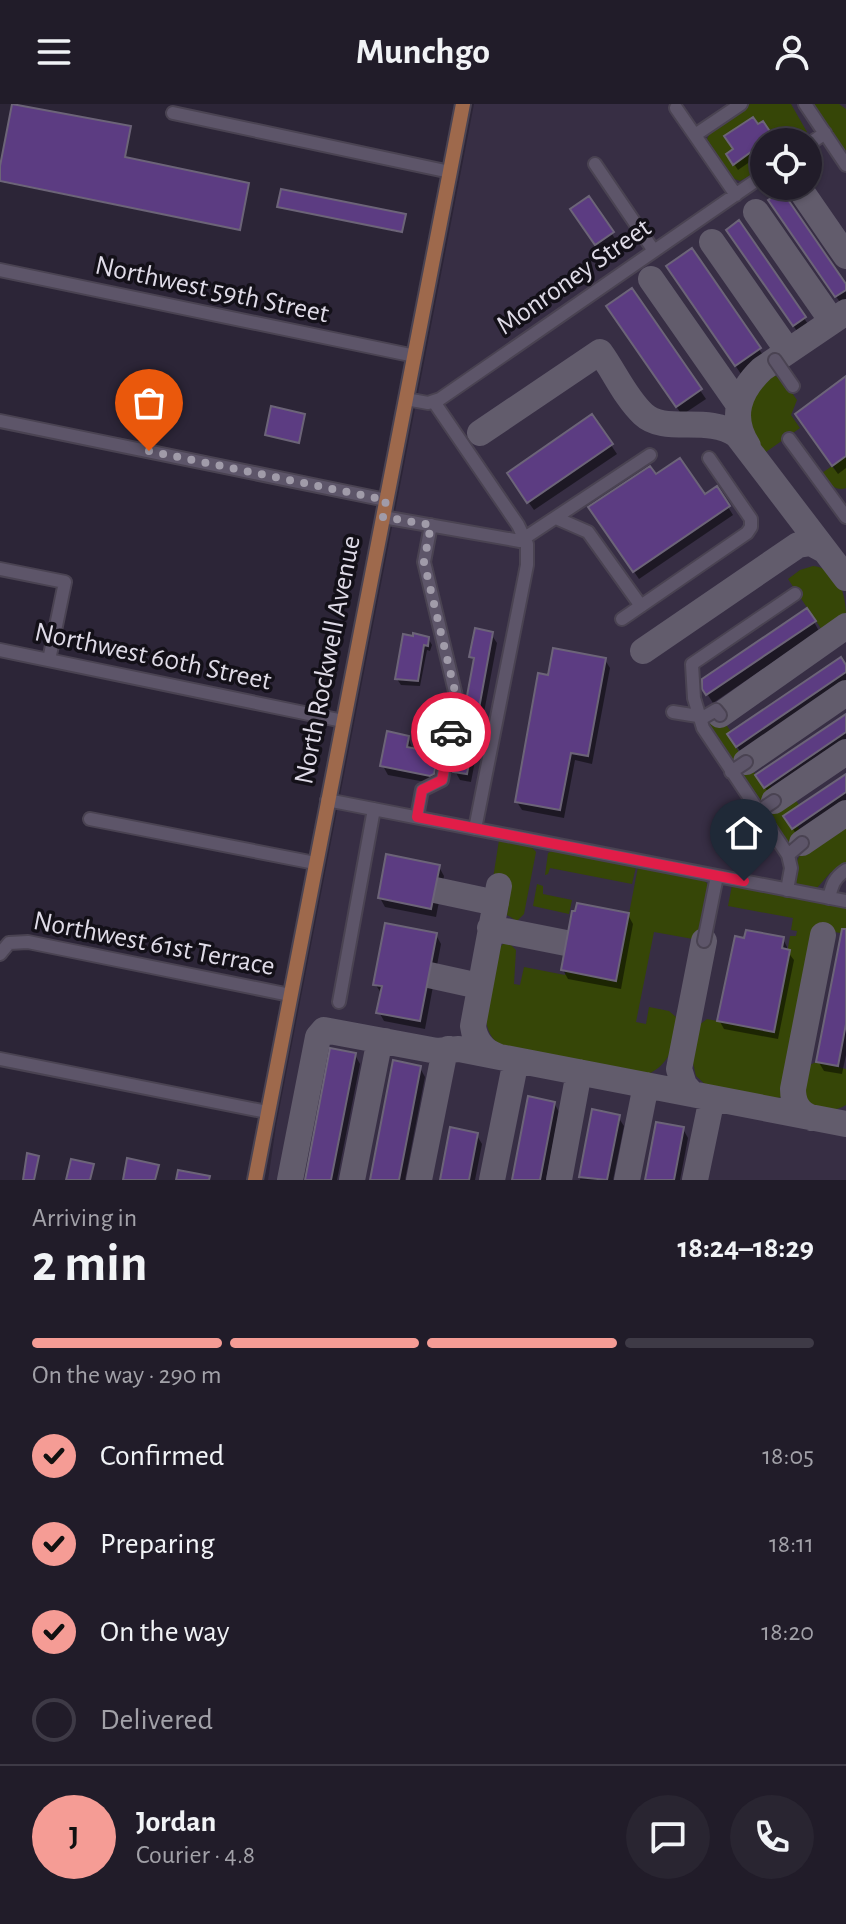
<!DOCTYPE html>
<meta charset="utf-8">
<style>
:root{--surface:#211c29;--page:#292531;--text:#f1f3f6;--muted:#a2a1a8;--line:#3e3a46;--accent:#f59c95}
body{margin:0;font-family:"Alegreya Sans",sans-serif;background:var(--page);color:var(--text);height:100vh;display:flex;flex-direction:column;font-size:30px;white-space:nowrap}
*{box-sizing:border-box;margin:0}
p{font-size:26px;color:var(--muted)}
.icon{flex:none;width:44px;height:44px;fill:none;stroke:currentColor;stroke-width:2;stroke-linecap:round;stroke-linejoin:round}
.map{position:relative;height:1076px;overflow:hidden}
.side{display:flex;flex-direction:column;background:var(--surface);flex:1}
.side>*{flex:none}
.fabs{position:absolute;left:750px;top:24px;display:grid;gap:16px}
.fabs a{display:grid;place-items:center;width:72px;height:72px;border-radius:50%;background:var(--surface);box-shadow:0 2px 6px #0004,0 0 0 2px var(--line);font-size:40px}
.pin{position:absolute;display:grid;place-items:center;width:68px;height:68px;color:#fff;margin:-82px -34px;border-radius:50% 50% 50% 0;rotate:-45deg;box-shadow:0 0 8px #0007}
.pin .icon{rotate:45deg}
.courier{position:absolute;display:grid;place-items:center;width:80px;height:80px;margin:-40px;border:6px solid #e11d48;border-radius:50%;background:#fff;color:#222;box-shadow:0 2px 10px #0007}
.overview em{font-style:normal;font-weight:600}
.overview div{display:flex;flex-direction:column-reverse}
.overview{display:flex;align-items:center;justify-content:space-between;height:136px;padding:0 32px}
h1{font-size:52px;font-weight:600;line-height:60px}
.bar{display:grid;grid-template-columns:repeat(4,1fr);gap:12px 8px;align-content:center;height:96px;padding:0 32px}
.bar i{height:10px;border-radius:6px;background:var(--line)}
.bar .active{background:var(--accent)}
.bar p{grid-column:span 4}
.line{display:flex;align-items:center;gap:20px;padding:0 32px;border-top:2px solid var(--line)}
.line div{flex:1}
.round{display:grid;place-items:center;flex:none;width:84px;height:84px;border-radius:42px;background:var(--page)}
ol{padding:0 32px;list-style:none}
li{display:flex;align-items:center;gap:24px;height:88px}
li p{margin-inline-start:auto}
li .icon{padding:8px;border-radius:50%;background:var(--accent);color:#111;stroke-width:4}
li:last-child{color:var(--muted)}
li i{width:44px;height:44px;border:4px solid var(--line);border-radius:50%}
header{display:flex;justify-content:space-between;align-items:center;height:104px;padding:0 32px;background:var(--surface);font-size:36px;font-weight:600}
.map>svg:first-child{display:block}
</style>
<header><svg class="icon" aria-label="menu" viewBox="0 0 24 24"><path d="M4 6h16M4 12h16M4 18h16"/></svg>Munchgo<svg class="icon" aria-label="person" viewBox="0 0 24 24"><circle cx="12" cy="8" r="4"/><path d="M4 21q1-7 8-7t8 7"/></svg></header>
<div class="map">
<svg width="846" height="1076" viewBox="0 0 846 1076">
<rect width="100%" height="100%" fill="#2c2537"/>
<path fill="#372e44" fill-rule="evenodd" d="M474,0H846V1076H268L276,1022ZM764,38H808V82H764Z"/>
<path fill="#364607" d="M750,0H791L807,28L802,38H764V64L740,77L732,74L707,35L711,27Z
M811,0H839L846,5V47L837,38Z
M773,271L782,275L797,296L791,311L800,324L766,348C761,341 754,335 751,327C741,306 752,280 773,271Z
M846,352V384C834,388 828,378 822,369L832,362L836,367L833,361Z
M813,462C840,465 846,491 846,514L827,527L822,526L788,475L800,466Z
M720,611L731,628L727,631L744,655L731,663L707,620Z
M748,659L764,683L769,680L773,687L771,694L760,701L738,666Z
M790,694L795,695L799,701L783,713L792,725L797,722L801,727L799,735L789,742L785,740L765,707Z
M846,716V760L830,769L817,784L797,780C785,748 824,730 846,716Z
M499,736L531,742L536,748L524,810L517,817L507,811L510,784L492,781Z
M554,746L636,763L632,780L550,764L548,770L545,771L548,749Z
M638,763L704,776L709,782L697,833L693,835L654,828L636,918L646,920L649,903L669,907L676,913C679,936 669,962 648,970L503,942C471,927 492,874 498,845L503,840L509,839L516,846L514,880L520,881L524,863L565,871L566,867L616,877Z
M537,780L543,782V790L572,796L569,810L533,802Z
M732,781L846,804V830L817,825L787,982L781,993L775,995L707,982L696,972L692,955L699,921L707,915L774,928L790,832H796L797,827L791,826L793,814L728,802Z
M816,958L846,965V1001C833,1010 812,1005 800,995C798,980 801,963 816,958Z"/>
<path fill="#0007" d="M762,19L774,38H764V48L738,66L728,51Z
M130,24L125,55L248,82L239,126L0,78V70Z
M588,94L616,136L600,146L576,112Z
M279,102L405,113L402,129Z
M776,106L846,183V198L842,201Z
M739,119L810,223L799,230L734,135Z
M691,147L765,254L741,270L674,171Z
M632,187L706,295L682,311L614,212Z
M846,274V364L838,370L802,320Z
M611,341L617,350L534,406L514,378Z
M656,373L728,403L733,411L639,475L596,412Z
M814,518L819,527L713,599L704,585Z
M491,530L497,539L471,678L460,676L455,667L475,558L472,553Z
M428,534L432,541L430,547L427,546L420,582L401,581L397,575Z
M605,556L610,564L592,660L575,656L564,714L522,706L517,698L549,573Z
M846,565V581L743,651L735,640Z
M846,612V640L771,692L763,681Z
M408,633L413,646L437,651L442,660L436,680L388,671L383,662Z
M846,672V701L798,733L791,722Z
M439,763L444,772L436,813L385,803L380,794Z
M628,811L633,820L621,885L568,875L563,866Z
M436,831L441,840L425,925L384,917L379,908L382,890L375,880Z
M783,835L787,843V847L794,856L778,935L724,925L719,916Z
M846,840V951L842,970L824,967L818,957Z
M355,951L360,960L337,1076H307Z
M420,964L425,973L405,1076H372Z
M554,999L559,1008L546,1076H514Z
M593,1008L618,1013L624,1022L613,1076H580Z
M683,1025L688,1034L680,1076H647Z
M476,1030L482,1040L475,1076H442Z"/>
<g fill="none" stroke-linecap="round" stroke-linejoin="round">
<path stroke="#625c6c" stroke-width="26" d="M804,91L846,152
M756,108L832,217
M712,138L788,247
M651,175L739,301
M480,329L600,248C614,267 625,293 643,310C665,331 707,310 737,331L846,474
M748,342C729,313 739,287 762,265L846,208
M643,547L798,441L811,439L824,446
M720,611L846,522
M746,658L846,589
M774,697L846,648
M802,739L846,709
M435,786L496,799
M490,824L566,839
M429,871L479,882
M497,952C483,947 475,937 473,922L499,782
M692,990L684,981L679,965L704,837
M812,1014C799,1009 793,1000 793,985L823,831
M290,1076L318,933L324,926L437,947L459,945L846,1020
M352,1076L378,945L385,937
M419,1076L444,951L448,945
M492,1076L514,966L520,959H530
M559,1076L579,968
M627,1076L646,981
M695,1076L712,994"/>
</g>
<path fill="#5c3c82" stroke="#6c6478" stroke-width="2" d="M12,0L131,22L125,53L249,79L240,126L0,77V62Z
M753,13L758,20L763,17L773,32L733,61L726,50L733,45L724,32Z
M281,85L406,110L402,128L277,103Z
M782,87L846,180V186L835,193L768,96Z
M589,92L614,128L595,141L570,105Z
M739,116L806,213L793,222L726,126Z
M692,144L761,244L735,262L666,162Z
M632,184L702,285L676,303L606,202Z
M846,272V352L832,362L795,310Z
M271,302L305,310L299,339L265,331Z
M592,310L613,340L527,399L507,369Z
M680,354L705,390L717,382L730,402L633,468L588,403L650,362L656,370Z
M807,504L816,517L706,591L702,585V575Z
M475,524L493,528L467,670L453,668L474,554L469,553Z
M413,529L429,533L428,542L424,541L418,577L395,575L403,530L413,532Z
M553,544L606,554L588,652L571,649L560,706L515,698L538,569L548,571Z
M841,553L846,561V568L736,643L727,630Z
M846,610V628L764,684L755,671Z
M387,627L409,632L407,643L438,649L434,670L430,672L380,662Z
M846,670V688L792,725L783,712Z
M386,750L440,761L431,805L378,794Z
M577,799L629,809L616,877L561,866L572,807H575Z
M385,819L437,829L420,917L376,909L382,882L373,881Z
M842,825H846V920L838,962L816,958Z
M746,826L784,833L782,844L790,846L774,928L717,917L735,832L744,834Z
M330,944L356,949L331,1076H305Z
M393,956L421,962L407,1035L399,1076H370Z
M528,992L555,998L540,1076H512Z
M592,1005L620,1011L607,1076L579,1073Z
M656,1018L684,1023L674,1076H645Z
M450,1023L478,1029L469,1076H440Z
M27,1049L39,1052L34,1076H23Z
M127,1054L159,1061L155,1076H123Z
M71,1055L94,1060L90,1076H66Z
M178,1066L210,1072L209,1076H176Z"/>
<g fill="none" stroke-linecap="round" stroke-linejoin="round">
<g stroke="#4a4352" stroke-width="16">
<path id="minor" d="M805,0L846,61
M676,4L736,91
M173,9L450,68
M695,31L741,0
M808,41L825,29
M595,60L654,147
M0,166L415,252
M775,256L793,282
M406,295L428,299L440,295L764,71
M434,298L518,421L527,440V461L475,725
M0,317L386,396
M789,335L846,413
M383,413L520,437L650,351
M556,414L588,428L641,502
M0,465L65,478L49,556
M622,515L747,429L751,423V415L709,354
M0,546L343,617
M673,608L704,613L716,606L720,611
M731,668L746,658
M327,696L846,797
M759,707L774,697
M417,713L422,686L442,676L457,596L424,458L431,421
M90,715L315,759
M788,751L802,739
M787,786L791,764L788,751L703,624L694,594L692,560L795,490
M829,794C832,781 834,774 846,766
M704,837L717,772
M0,850L9,839L28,838L290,891
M339,898L374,705
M0,955L267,1008"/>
</g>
<g stroke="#4a4352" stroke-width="18">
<path id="major" d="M255,1076L463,0"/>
</g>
<use href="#minor" stroke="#5d5569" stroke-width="12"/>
<use href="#major" stroke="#9e694c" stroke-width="14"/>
</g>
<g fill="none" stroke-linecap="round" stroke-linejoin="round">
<path stroke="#a09ba9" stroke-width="8" stroke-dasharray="0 14.4" d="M149,347L386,396L383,413L431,421L424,458L457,596L451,628"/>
<path stroke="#e11d48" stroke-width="10" d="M451,628L442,676L422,686L417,713L744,777"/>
</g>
<g text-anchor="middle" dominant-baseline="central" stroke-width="7" stroke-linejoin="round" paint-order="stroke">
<g font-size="28" fill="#dfdbe7" stroke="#131018">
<text transform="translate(574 173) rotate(-35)">Monroney Street</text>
<text transform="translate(212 186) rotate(12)">Northwest 59th Street</text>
<text transform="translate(153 553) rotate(12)">Northwest 60th Street</text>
<text transform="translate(328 556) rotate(-79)">North Rockwell Avenue</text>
<text transform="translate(154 840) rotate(11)">Northwest 61st Terrace</text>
</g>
</g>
</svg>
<div class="fabs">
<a><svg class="icon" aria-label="locate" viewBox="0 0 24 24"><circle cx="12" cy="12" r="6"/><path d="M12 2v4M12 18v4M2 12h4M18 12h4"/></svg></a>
</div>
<div class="pin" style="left:149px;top:347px;background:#ea580c"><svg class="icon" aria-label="bag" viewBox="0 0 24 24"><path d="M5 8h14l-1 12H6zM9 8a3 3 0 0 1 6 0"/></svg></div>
<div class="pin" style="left:744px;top:777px;background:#1f2937"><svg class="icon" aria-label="home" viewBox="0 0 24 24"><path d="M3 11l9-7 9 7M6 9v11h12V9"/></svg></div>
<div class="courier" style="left:451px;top:628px"><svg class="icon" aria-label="car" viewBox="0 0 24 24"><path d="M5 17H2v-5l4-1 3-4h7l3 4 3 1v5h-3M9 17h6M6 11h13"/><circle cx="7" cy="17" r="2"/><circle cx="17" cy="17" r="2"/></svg></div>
</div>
<section class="side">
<div class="overview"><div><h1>2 min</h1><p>Arriving in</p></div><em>18:24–18:29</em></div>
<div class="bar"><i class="active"></i><i class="active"></i><i class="active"></i><i></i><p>On the way · 290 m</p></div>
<ol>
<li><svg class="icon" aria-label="check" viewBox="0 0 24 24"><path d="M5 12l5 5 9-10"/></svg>Confirmed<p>18:05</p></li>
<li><svg class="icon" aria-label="check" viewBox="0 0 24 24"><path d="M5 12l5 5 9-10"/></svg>Preparing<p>18:11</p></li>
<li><svg class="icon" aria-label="check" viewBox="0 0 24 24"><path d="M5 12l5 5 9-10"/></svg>On the way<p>18:20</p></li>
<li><i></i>Delivered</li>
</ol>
<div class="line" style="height:144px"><b class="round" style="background:var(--accent);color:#111">J</b><div><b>Jordan</b><p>Courier · 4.8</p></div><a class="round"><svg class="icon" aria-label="chat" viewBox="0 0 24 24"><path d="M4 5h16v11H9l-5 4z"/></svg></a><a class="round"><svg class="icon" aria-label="phone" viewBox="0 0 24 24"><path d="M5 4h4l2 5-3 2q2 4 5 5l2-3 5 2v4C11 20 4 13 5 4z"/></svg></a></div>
</section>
